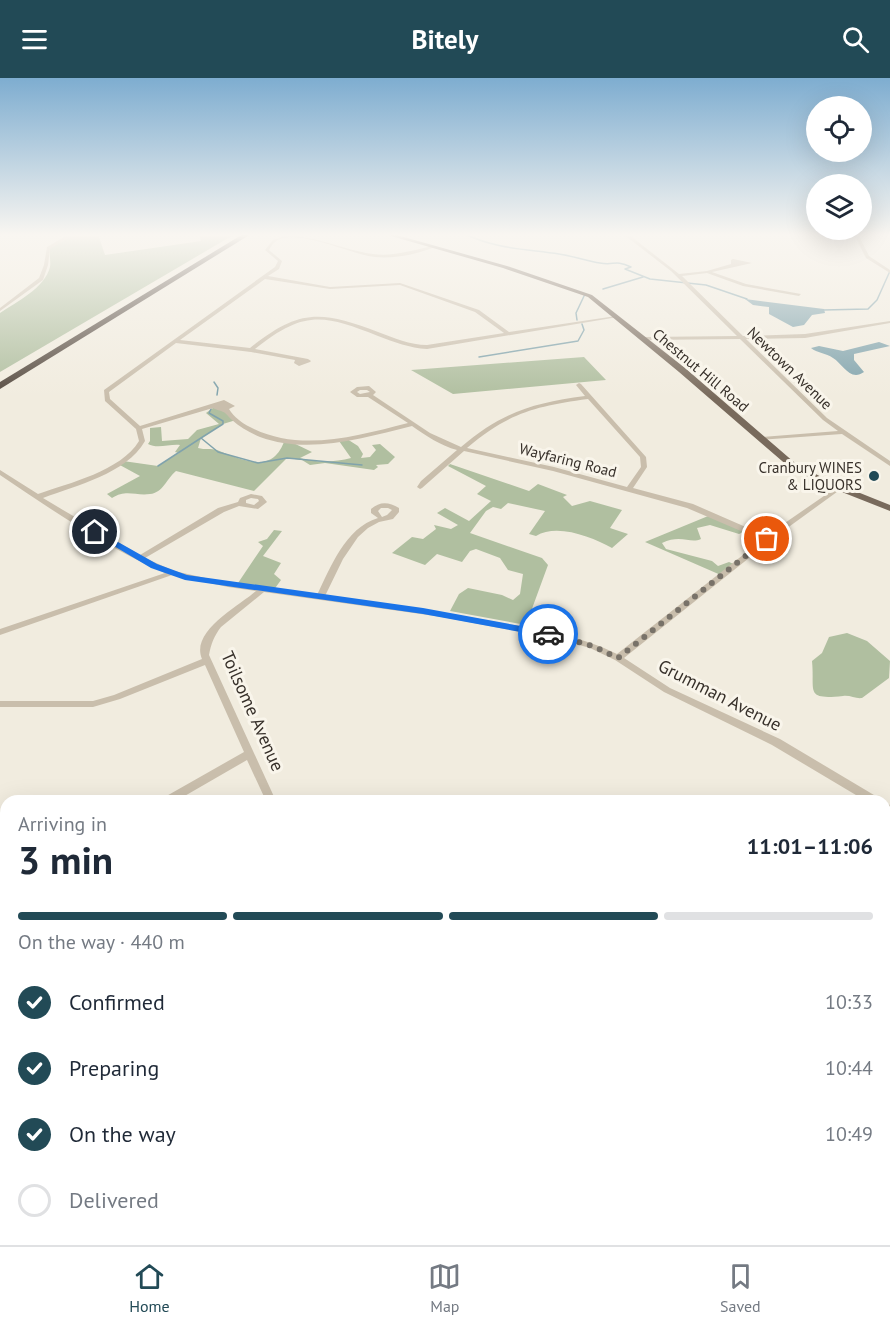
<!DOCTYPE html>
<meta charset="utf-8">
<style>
:root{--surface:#fff;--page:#f6f6f7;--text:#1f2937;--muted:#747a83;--line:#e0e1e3;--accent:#224a56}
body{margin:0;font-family:"PT Sans",sans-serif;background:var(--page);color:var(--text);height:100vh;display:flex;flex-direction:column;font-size:22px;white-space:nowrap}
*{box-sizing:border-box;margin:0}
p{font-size:20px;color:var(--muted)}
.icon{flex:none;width:33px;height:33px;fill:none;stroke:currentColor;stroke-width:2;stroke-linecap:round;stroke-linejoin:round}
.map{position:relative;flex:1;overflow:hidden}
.drawer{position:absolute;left:0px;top:717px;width:891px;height:450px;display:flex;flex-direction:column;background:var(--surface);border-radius:18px 18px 0 0;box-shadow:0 6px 24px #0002}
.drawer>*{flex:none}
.controls{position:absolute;left:806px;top:18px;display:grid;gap:12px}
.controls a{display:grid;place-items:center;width:66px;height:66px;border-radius:50%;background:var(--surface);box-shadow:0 6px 24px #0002;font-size:30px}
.pin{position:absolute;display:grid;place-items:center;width:51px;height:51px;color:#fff;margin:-26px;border:3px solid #fff;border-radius:50%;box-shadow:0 2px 6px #0007}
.courier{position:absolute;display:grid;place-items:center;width:60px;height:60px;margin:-30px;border:4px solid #1a73e8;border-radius:50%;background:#fff;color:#222;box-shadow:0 2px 8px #0007}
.overview em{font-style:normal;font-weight:600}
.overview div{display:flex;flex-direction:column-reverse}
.overview{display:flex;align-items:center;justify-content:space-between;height:102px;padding:0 18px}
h1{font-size:39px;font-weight:600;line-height:45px}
.bar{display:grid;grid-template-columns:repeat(4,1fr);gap:9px 6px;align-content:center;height:72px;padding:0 18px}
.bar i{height:8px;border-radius:4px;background:var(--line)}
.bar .current{background:var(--accent)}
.bar p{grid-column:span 4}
ol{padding:0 18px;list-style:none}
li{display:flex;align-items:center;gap:18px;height:66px}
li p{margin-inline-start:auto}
li .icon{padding:6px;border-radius:50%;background:var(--accent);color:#fff;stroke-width:4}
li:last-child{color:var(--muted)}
li i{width:33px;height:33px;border:3px solid var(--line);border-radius:50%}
header{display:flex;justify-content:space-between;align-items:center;height:78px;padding:0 18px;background:var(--accent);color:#fff;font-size:27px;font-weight:600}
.tabs{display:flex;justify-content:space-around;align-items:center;height:84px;border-top:2px solid var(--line);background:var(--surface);font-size:16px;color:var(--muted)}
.tabs a{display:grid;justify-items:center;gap:3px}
.tabs .current{color:var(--accent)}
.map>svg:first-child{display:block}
</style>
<header><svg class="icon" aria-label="menu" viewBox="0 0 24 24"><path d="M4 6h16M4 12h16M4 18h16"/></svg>Bitely<svg class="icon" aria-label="search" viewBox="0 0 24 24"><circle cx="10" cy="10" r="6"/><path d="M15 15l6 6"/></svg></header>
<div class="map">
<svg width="890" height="1167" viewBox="0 0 890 1167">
<rect width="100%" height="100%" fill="#f1ecdf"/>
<path fill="#b0bfa0" d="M75,156H98L105,177L201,163L199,156H235L0,294V235C16,224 45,210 50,189C51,183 49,177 50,170Z
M584,279L606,302L453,316L411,292Z
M217,327L236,342L223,346L201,360L198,370C205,372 211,370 217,372C243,382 273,398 285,361L312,374L300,380C315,385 336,384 351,380L339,363L347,361L358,368L363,376L361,380L370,379L376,372L372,367L380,366L395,379L388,386L376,387L378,389L374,392L325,385L310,387L302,382L287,380L254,413L176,393C167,400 163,415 150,416C135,418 126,411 112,420L107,416L140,398L118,386L123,383L158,388L179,375L175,374L180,367C169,366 157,371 148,366L150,363V350L161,349L162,363L188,361L197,352L219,346L206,335Z
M450,386L529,413L538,406L567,417L563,419L572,428L590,423L622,432L610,450L628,456L612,470C592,459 557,445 536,458L529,456L545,433L508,425L501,431L493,429L486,433L470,455L542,480L548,487L526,547L450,533L459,516L468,510L502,517L513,522L520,516L523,496L508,492L500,480L476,471L470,473L462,484L437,476L425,487L392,475L412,459L423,461L436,451L434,447L451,451L458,447L437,435L445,430L469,443L491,423L477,416L486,408L448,388Z
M713,436L748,452L739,456L710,447L697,450L701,461C690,466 681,456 662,465L666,471L712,483L718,488L729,484L736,487L723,498L645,464Z
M274,452L282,453L263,478L281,485L274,496L281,502L273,513L248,509L238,505L263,468L258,464L267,461Z
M847,555L867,563L890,583L889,600L862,620C856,621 850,617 843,618C804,622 815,614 812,583L822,575L829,559Z"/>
<path fill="#80a3ac" d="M745,221L824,231L825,235L812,237L804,247L793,249L769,236V229L753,227Z
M879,264L890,268L854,276V282L864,294C850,304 843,286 833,280C826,275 817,275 811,270L819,268L843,273Z"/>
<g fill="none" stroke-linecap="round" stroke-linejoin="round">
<path stroke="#80a3ac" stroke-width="1.5" d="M465,156C496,171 526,171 559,176C573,178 587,183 600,185C615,188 614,181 631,189L625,191L650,201L706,207L747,221
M603,211L643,199
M823,232L868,231L877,222L890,193
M577,242L576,235L585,216
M479,279L578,263L584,252L582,246
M214,304L218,310L217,317
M211,331L209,335L223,343V346L201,360L218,374L258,385L287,380L362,387
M158,388L201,360"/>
<path fill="#c9beac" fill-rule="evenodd" d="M69,156H75L50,171L48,187L43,202L0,233V230L39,200L44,187L47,169Z
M628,156L679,196L707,193L731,186V182L733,181L752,185L712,194L746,206L801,216L799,218L743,208L707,195L682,198L743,258L805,256L890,243V245L805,260L746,261L827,340L890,383V388L842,356L760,362V360L762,359L838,353L823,342L740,261L643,262L642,261L645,259L737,258L671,193L623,156Z
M854,156H858L869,178L890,192V195L866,180Z
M285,158C319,158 342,172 373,176C392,179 414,172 433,168L435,169C418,176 394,181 375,179C352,177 294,148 275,164C272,166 271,169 269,172L282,183L279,191L268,198L330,209L400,205L479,232L509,254L616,238L618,239L427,271C410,270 394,264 378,258C323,236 304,232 255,271L308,281L311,283L310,284L299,288L294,285L295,282L251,274L176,265L109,314L110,321L140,348L224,322L235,328L229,331C234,339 242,345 250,349C299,375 357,358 408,345L368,319H357L350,314L357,309L369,308L376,314L373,317L430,355L461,369C502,334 533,325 585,318L576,307L579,305L581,306L646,379L647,389L633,410L693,426L766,458L837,409H841V411L779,456L624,580L670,610L780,661L879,720L880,723H866L772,667L664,614L615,582L590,570L558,561L442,539L264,514L221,549C214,558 211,566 209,577L276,723H266L247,682L176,723H162L163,720L244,674L205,587L120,621L93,629H0V623H93L114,617L202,581C190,553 239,528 256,513L228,509L172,497L0,557V551L165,495C107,470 52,432 0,397V392L38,416C69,405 121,393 139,363L136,351L105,323L104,312L275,189L278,183L265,172L273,162ZM265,201L330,211L400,207L475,234L504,255L427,267C410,267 394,260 378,254C320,232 299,231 250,270L180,262ZM360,312H367L370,314L360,316L357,314ZM588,321L640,379L641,389L627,409L554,389L467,370C508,335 536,328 588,321ZM213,330C216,332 223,333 225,335C228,337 229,340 232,342C240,349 250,355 260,359C309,377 363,360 412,348C425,357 441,368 457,372L421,403L417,409L420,411L422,410L464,373L553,393L687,430L762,462L617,576C581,558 542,552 502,545C443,534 384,526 325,518L343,481L358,459L368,450L379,444L393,441L399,434V430C389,424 380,423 371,431V435L378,440C345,450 331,489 317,517L228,505L174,493L145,480L224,434L239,428L258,431L267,424L262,418L251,416L240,420L238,424L218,430L140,477L63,432L43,420C77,407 126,396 145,363L142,351ZM251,420L258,421L259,423L254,427L246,425V422ZM381,430H388L392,432L387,437L382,439L378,433Z
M885,725L890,727V736L885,734Z
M890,874V886L885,888V876Z
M0,1034L6,1037V1059L0,1056Z
M84,1161H114L117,1167H87Z
M159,1161H187L184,1167H157Z
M447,1161H463L465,1167H449Z"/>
<path fill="#786a5c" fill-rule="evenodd" d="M384,156H393L507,188L592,217L685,290L795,385L825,401L890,427V433L819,405L789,389L679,294L588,219L503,190Z"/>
<path fill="#574c42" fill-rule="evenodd" d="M243,156H251L0,311V304Z"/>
</g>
<linearGradient id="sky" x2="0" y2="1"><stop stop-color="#7eadd0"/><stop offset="0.49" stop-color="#f9f6f1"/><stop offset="1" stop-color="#f9f6f1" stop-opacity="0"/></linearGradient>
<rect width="890" height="320" fill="url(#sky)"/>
<path fill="#1a73e8" d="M95,451L157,486L187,497L423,530L548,553L553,556L548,559L423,536L185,502L151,490L92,455Z"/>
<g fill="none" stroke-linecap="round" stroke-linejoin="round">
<path stroke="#787269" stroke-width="6" stroke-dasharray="0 10.8" d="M548,556L593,568L618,580L767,461"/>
</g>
<circle fill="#224a56" stroke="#f9f5eb" stroke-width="2" cx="874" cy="398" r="6"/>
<g text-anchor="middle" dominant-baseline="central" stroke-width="6" stroke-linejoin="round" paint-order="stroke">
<g font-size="15" fill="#37302a" stroke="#f9f5eb">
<text transform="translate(790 290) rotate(44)">Newtown Avenue</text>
<text transform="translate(701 292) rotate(40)">Chestnut Hill Road</text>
<text transform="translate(568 382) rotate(14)">Wayfaring Road</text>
</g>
<g font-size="15" fill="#37302a" stroke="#f9f5eb" text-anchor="end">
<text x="862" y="389">Cranbury WINES<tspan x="862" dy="17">&amp; LIQUORS</tspan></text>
</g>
<g font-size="18" fill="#37302a" stroke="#f9f5eb">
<text transform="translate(720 617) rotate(27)">Grumman Avenue</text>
<text transform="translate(253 633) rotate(66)">Toilsome Avenue</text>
</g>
</g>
</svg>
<div class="controls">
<a><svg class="icon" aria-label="locate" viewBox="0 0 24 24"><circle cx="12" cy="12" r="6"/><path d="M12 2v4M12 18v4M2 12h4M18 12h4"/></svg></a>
<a><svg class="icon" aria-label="layers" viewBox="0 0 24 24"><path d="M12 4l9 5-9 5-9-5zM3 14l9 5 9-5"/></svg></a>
</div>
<div class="pin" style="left:767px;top:461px;background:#ea580c"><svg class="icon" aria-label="bag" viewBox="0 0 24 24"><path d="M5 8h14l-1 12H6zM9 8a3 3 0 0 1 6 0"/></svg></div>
<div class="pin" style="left:95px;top:454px;background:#1f2937"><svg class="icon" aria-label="home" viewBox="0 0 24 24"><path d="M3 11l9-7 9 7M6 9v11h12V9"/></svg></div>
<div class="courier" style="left:548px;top:556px"><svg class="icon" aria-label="car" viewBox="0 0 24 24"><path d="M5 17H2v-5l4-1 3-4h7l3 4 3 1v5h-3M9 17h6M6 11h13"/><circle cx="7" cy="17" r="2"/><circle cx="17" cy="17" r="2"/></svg></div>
<section class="drawer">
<div class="overview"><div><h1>3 min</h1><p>Arriving in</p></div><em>11:01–11:06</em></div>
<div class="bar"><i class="current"></i><i class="current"></i><i class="current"></i><i></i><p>On the way · 440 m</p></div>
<ol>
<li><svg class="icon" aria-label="check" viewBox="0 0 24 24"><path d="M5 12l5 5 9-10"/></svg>Confirmed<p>10:33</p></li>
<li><svg class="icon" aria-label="check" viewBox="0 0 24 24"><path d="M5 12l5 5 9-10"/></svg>Preparing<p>10:44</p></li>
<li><svg class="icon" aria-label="check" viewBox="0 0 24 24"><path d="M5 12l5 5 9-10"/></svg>On the way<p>10:49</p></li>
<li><i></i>Delivered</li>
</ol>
</section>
</div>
<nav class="tabs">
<a class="current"><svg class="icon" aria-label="home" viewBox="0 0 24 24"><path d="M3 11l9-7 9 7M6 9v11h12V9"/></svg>Home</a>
<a><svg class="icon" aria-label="map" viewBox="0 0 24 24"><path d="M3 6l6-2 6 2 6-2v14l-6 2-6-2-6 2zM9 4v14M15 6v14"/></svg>Map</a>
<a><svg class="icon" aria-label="saved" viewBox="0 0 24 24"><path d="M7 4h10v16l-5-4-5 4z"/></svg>Saved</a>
</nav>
